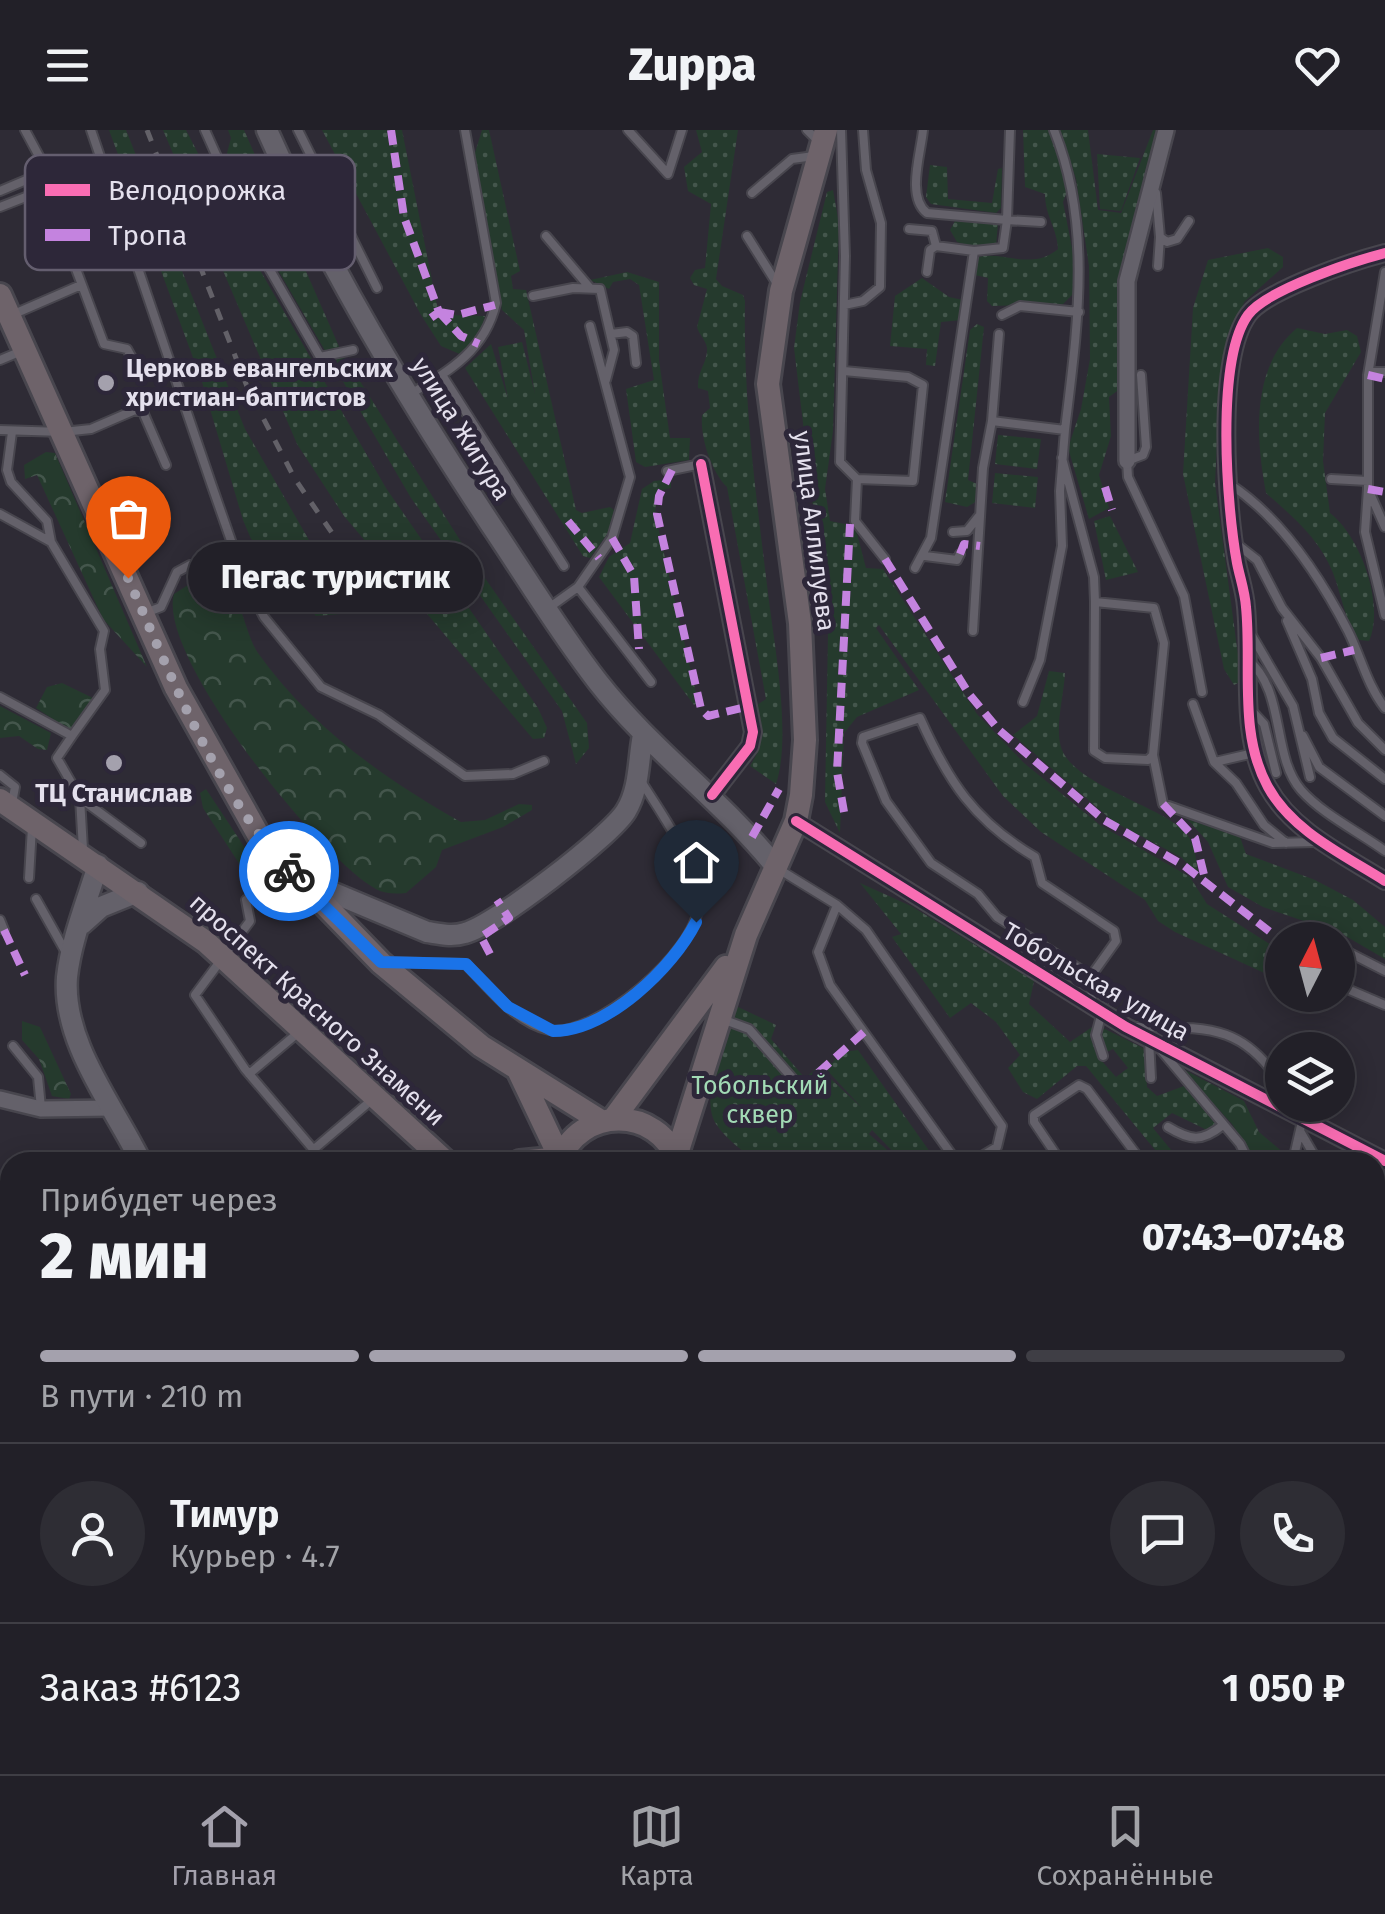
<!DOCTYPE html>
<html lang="ru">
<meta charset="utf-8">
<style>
:root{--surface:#222028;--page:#2e2d34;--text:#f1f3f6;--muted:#a2a3a8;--line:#3f3e45;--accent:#a4a1ad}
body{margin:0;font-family:"Fira Sans",sans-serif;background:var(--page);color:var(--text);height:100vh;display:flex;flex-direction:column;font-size:38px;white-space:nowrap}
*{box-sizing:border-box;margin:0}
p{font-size:32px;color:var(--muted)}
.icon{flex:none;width:55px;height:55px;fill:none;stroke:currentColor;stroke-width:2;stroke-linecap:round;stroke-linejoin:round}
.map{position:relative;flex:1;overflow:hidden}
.panel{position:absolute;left:0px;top:1022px;width:1385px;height:622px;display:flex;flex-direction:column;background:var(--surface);border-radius:30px 30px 0 0;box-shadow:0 5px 25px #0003,0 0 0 2px var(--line)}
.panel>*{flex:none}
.needle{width:65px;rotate:6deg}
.fabs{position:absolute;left:1265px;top:792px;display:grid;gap:20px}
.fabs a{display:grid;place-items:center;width:90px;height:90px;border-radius:50%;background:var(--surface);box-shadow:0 5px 25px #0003,0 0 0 2px var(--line);font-size:50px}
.pin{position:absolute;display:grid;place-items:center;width:85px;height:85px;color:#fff;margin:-102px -42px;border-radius:50% 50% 50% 0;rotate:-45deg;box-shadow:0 0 10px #0007}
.pin .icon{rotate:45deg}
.courier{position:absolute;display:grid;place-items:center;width:100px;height:100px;margin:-50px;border:8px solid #1a73e8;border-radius:50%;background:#fff;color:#222;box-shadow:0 2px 12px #0007}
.bubble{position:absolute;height:70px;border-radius:35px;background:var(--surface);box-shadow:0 5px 25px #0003,0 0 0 2px var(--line);font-size:32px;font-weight:800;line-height:70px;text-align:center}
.headline em{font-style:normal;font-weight:800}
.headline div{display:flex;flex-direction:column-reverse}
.headline{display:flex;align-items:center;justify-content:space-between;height:170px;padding:0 40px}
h1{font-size:65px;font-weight:800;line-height:75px}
.bar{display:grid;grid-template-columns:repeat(4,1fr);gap:15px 10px;align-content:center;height:120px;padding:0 40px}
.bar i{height:12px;border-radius:8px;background:var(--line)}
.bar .on{background:var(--accent)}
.bar p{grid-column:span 4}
.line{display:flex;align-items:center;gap:25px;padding:0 40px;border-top:2px solid var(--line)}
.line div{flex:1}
.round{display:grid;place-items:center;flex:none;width:105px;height:105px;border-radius:52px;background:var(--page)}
header{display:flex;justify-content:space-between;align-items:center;height:130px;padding:0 40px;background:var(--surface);font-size:45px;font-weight:800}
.tab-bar{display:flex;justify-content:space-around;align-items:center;height:140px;border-top:2px solid var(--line);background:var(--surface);font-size:28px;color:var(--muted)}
.tab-bar a{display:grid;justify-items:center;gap:5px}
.tab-bar .on{color:var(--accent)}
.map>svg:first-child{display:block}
</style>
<header><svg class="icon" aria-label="menu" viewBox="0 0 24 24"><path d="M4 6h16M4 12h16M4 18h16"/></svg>Zuppa<svg class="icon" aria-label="heart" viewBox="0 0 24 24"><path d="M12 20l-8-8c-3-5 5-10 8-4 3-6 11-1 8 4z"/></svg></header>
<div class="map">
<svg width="1385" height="1644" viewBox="0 0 1385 1644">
<defs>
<pattern id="green-dots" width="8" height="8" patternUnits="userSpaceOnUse" patternTransform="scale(2.5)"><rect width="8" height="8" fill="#253a2d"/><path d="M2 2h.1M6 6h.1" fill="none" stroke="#44564c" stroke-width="1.8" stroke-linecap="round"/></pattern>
<pattern id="forest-crowns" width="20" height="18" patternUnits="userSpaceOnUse" patternTransform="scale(2.5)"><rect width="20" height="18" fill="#253a2d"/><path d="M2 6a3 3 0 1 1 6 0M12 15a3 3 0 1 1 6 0" fill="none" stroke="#44564c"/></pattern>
</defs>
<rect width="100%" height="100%" fill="#2e2b35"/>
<path fill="url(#green-dots)" d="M109,0H126L245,299L347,476L341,484L316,486L289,456L275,427L251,409L243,390L202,252Z
M163,0H186L242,109L386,358L538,578L547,598L544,608L533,609L344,386L297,314Z
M228,0H244L341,221L475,434L587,593L589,618L576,634L562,581L411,368L268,123L227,23L231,8Z
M322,0H402L437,175L447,185L485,186L479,208L462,225L441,216L421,185Z
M482,0H489L520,141L511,146L513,159L526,160L576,380L582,383L610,377L614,380L608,403L590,428L583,426L465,238L491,214L508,269L498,217L522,212L535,264L524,200L502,180L474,26Z
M696,0H738L716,149L722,156L743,165L745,171C743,270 756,365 768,463C774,514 792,606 776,654L750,636L758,622L757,575L766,569L727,357C711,341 700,307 702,285L710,278L708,261L698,258C697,241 708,232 707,218C706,210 699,205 697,197L707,159L694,155L690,148L695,140L705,138L711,74L688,61L684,37L702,22Z
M1023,0H1050L1068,59L1063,72L1076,138L1074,163L1063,174L992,176L987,171L988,148L975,145L978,127C1006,121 1031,141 1058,119C1057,98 1045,86 1045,64L1025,57Z
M1060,0H1088L1098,80L1121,83L1153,0H1161L1119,150L1120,259L1109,267L1111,306L1099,345L1109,378L1089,389L1068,318L1081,279L1090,229L1089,136L1076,49Z
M1097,24L1140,28L1121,81L1100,79Z
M930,35L947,37L948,69L992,73L998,39L1002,38L1001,78L996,83L931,74L926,67Z
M833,60L839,94L833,301L825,359L830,391L855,396L866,438L883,439L977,584L1024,633L1100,695L1190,747L1207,774L1282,822V851L1175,802L1158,791L1145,770L1041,702L1003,666L879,495L876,498L919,560L857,587L844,603L840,703L825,672L828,502L794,218L800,172L827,62Z
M956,89L998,93L996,116L977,118L957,112L950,100Z
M1268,118L1283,127V137L1244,172L1220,252L1215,353L1240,540V552L1234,555L1224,539L1183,344L1193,178L1208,130Z
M627,142L659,152V230L670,308H690L689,330L645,337L636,332L626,259L654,250L639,155L630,149L613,152L609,159L590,150Z
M922,148L949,167L963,170L962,190L941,192L935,236L926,235L927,219L890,216L895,166Z
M977,194L984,197L968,350L982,356L977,371L967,377L945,372L970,200Z
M1297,198L1325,204L1347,200L1357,206L1361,222L1325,283L1323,331L1330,383C1361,407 1385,475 1369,511L1359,510C1344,489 1342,466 1333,443C1319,408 1293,387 1266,363C1256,310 1250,237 1297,198Z
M998,305L1041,309L1037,339L995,334Z
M995,343L1038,347L1035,378L992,373Z
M671,349V358L657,361L655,384L698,572L694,575L599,447L609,427L630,413L642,359L654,351Z
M1110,386L1138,442L1106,450L1094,391Z
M1049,541L1065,543C1064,564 1056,592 1060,613C1067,656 1169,676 1189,707C1196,717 1196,732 1198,744L1181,727L1114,692L1013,605L1037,586Z
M1187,689L1240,707L1246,724L1315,750L1353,770L1385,797V829L1342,804L1263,777L1228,757L1208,712Z
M860,753L911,776L1034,851L1029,874L1070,912L1095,895L1101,930L1116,947L1128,938L1113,919L1105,923L1099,904L1101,897L1145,919L1147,957L1157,966L1184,956L1217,996L1209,1001L1172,983L1153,998L1181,1032H1165L1086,936H1077L1037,969L1023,962L1008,938L1020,925L996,892L971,873L950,888L892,807L901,804Z
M734,875L776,895L771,909L805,948L818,937L862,978L826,939L843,922L858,920L935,1029L903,1032L872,1000L869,1004L901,1032H756C743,1021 725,1008 716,994C699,968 724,905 734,875Z
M352,1635L369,1641L379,1635H578L583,1644H340Z"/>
<path fill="url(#forest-crowns)" d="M46,322L55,323L147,537L103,489L37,345L25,349L24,335Z
M214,444C241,454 243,501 258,523C309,595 384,649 461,692L485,690L519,674L532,675V680L503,697L442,720L436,737L406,763C395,764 385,764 376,759C321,730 156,525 174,464L202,446Z
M62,553L95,569L71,601L36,578L47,557Z
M0,576L51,603L47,620L38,619L19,606L0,608Z
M206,659L263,745L265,755L257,761L203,678L200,663Z
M22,891L40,897L71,964L69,969L52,966L39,929L22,910Z
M1181,938L1244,971L1259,1002L1285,1024V1032H1257L1232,994Z"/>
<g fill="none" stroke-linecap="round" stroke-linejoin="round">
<g stroke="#48464e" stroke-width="12">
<path id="lane" d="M25,0L47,41
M91,0L212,356L244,448L264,487L321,557L379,585L465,646L513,644L544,631
M205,0L259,121L320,227L353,220
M298,0L377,158
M628,0L668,44L682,0
M807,0L819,12
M841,0L845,126L840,332L857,349L913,351L923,255L908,247L844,241
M923,0C921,23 906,67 927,83L1007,90L1010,0
M0,61L71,31
M752,63L792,29L814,26
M1156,63L1160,107L1167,112L1177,109L1189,91
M0,77L41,61L48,64L104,214L127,219L137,237
M909,99L932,101L936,116
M546,106L590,158
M747,106L779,157
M1158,136L1160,107
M927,142L930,120L936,116L974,121
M1385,142L1368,245V359L1385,397
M533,166L573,158L600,159L614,220L606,250
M844,175L863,171L880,157L881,93L866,40L863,0
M14,184L81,155
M1002,185L1020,176L1079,182
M611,204L627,202L633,206L636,233
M999,204L992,291L1065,300C1077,199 1093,97 1054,0
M0,230L24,220
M1369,242H1385
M442,245L564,436
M1141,245L1146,317L1143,325L1127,331L1128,347L1184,466L1202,562
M409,265C449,241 485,221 496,173L465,0
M0,300L63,302L91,299L135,280L143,282L166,335
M12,302L7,340L11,352L47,391L51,412L104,501L100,519L105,560L72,606
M1062,328L1094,447L1095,472L1154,478L1164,513L1153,625L1148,630L1105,628L1094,621L1095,472
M667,341L701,334
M857,349L855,391L885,429
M1331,349L1368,351
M1231,355C1282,389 1320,447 1348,501C1361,527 1367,555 1385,578
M1368,359L1365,402L1385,485
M0,384L51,412
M953,402L967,401L979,386
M1234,412L1257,430L1282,478L1321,528L1358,593L1385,620
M925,426L957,430L960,424
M915,438L931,408L974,121L1003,118L1007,90L1041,92
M578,457L651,552
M550,477L578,457L612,408L630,347L590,196
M148,482L161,477L177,442L190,435
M1287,491L1312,549L1319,583L1333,608L1385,649
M973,501L983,338L992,291
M1251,504L1293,576L1310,647
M1248,530C1286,561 1271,625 1301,660C1322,684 1359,702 1385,721
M0,567L72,606L57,628L80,668L83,719
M1023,572L1040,530L1062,416L1060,361L1065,300
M1193,574L1214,632L1236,653L1264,695L1286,713
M1251,580L1264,594L1276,643
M1303,606L1319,637L1385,686
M1153,625L1163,674L1273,713L1316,712
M1215,632L1254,623
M0,645L15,657L12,673
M80,668L141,713
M780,740L837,775L818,822L830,855L957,1032
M29,748L32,697
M36,769L68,826
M246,770L250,791L195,865L245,939L324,1032
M837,775L866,800L1002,996L997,1017L972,1032
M0,790L4,800
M1300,810H1321
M1338,817L1385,841
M388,832L466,834C488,857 516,893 549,900C594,909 699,820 698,775C696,730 664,688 641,651
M1091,846L997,787L978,764L931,733L886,671L862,613L863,607L920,588C948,651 974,691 1035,727L1042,753L1114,801L1116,811L1091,846L1092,875
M1338,855L1385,875
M1092,857L1114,870
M1102,882L1096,905L1103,926
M722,889L749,899L801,958
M1136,897C1204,898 1243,892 1282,956
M1149,909L1151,948
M13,916L38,947L41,978
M1160,919L1240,1014L1249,1032
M249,944L299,902
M1168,997C1191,1011 1202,1012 1223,995
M1300,1001L1318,1032
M313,1020L374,968
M1061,1032L1034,992V985L1079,955L1087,959L1142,1032
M1298,1032L1295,1022L1303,987
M0,1082L10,1083
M1375,1126L1377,1128
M1375,1343L1385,1349
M1375,1377L1385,1382
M1375,1453L1385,1458
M3,1473L10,1424
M0,1518L10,1520
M0,1551L10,1543
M1375,1561L1381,1543
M0,1578L10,1584
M1375,1632L1381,1622
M606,1635L612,1644
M646,1635L653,1644
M732,1635L739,1644
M803,1635L810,1644
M930,1635L937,1644
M1103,1635L1110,1644
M1196,1635L1204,1644
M1005,1639L1010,1635
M1336,1642L1373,1635
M55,1644L67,1635
M170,1644L183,1635
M242,1644L256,1635
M279,1644L294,1635
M907,1644L918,1635
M1060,1644L1070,1635"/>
</g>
<g stroke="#48464e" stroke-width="20">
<path id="street" d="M1385,123C1354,131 1266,160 1248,185C1215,231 1227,379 1237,433C1240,448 1245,462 1246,477C1252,536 1238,603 1268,657C1292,701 1344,725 1385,751
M1127,331V151L1166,0
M701,334L753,602L750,616L712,665
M796,691L1126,897L1385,1031
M0,969L41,979L112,978
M1375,1405L1385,1410"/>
</g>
<g stroke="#48464e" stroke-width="25">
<path id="secondary" d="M267,0C328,138 408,269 491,395C526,447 559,502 598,552C651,620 722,670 776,737
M98,735C87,771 71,810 67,847C62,913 114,976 141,1032
M305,751L427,802C440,804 452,807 465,803C494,796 611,706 626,681C640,658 638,630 643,605
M82,794L101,777L138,762
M0,1617L10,1610"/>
</g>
<g stroke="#48464e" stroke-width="28">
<path id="primary" d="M0,165L176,558L260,708L381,833L481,916L601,991
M0,670L206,812L446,1032
M519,942L560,1028
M614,988L726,837
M676,1027L746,805L796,691L801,665L805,610L800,493L768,254L781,161L826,0
M520,1032L560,1028
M559,1032C579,976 658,975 678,1032
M1276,1635L1280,1644"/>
</g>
<use href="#lane" stroke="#64616a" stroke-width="8"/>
<use href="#street" stroke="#64616a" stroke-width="15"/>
<use href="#secondary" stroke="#64616a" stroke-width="20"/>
<use href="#primary" stroke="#6e636a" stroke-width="22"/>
<path stroke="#636168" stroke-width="5" stroke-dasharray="12 12" stroke-linecap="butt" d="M147,0L248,259L295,349L374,464"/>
<path stroke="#c483df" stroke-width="8" stroke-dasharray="15 8" stroke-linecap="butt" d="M391,0L404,87L439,182L428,190
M439,182L457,185L495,175
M439,182L461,206L479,214
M1368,245L1385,249
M672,340L659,366L657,384L701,579L708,586L750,576
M1105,357L1112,380
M1368,359L1385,362
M568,391L599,428
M612,408L634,446L639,519
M960,424L964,414L980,416
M885,429L969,564L999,600L1104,690L1183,735L1282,811
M1321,528L1354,520
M1163,674L1195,708L1206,753
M844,682L837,642L850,394
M752,707L779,659
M4,800L25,845
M490,824L481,807L509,788L497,770
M801,958L864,902
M938,1032L949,1023
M543,1635L556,1644
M981,1635L987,1644"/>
<g stroke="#2d2739" stroke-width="16">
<path id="cycleway" d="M1385,123C1354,131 1266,160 1248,185C1215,231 1227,379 1237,433C1240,448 1245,462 1246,477C1252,536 1238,603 1268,657C1292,701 1344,725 1385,751
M701,334L753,602L750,616L712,665
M796,691L1126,897L1385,1031"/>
</g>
<use href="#cycleway" stroke="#f96db3" stroke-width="10"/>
</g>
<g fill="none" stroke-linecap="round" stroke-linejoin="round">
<path stroke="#a4a1ad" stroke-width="10" stroke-dasharray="0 18" d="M128,448C173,550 214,658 289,741"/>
<path stroke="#1a73e8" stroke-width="12" d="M289,741L381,832L466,834L508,877L553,901C607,901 673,838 696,792"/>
</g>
<g fill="#a4a1ad" stroke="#2d2739" stroke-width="4">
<circle cx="106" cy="253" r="10"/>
<circle cx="114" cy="633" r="10"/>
</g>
<g text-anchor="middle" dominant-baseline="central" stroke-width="10" stroke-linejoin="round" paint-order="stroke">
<g font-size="25" font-weight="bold" fill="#e4e0ed" stroke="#2d2739" text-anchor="start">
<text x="126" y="239">Церковь евангельских<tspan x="126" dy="29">христиан-баптистов</tspan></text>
<text x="114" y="664" text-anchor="middle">ТЦ Станислав</text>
</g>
<g font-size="25" fill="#e4e0ed" stroke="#2d2739">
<text transform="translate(461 299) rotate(58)">улица Жигура</text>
<text transform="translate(814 401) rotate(83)">улица Аллилуева</text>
<text transform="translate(1096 852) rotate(30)">Тобольская улица</text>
<text transform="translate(317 880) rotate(42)">проспект Красного Знамени</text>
</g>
<g font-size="25" fill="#a2dab5" stroke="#2d2739">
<text x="760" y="956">Тобольский<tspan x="760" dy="29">сквер</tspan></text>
</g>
</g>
<rect x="25" y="25" width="330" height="115" rx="15" fill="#2d2739" stroke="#645e6f" stroke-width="2.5"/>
<rect x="45" y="54" width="45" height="12" fill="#f96db3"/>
<rect x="45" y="99" width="45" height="12" fill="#c483df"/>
<g font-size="28" fill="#e4e0ed">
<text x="108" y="70">Велодорожка</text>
<text x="108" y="115">Тропа</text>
</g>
</svg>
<div class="fabs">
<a><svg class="needle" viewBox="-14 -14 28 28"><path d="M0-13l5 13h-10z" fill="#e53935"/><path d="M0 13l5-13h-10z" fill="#a2a3a8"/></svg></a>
<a><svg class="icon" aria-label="layers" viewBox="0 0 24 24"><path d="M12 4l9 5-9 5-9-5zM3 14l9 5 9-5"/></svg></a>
</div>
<div class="pin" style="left:128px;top:448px;background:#ea580c"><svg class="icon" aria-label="bag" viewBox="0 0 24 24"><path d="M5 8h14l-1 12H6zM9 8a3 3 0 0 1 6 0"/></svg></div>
<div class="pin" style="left:696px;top:792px;background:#1f2937"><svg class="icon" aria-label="home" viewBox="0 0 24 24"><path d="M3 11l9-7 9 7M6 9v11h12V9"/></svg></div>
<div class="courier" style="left:289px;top:741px"><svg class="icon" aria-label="bike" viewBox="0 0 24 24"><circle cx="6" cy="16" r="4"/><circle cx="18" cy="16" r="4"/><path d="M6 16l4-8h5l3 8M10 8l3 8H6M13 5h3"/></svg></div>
<div class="bubble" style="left:188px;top:412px;width:295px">Пегас туристик</div>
<section class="panel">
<div class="headline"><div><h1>2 мин</h1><p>Прибудет через</p></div><em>07:43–07:48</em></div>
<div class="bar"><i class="on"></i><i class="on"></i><i class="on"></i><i></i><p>В пути · 210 m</p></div>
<div class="line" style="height:180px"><a class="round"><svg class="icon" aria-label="person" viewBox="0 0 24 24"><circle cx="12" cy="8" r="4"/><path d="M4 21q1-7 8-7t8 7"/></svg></a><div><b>Тимур</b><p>Курьер · 4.7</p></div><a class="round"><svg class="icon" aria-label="chat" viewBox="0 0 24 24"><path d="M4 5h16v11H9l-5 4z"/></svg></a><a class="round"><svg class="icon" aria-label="phone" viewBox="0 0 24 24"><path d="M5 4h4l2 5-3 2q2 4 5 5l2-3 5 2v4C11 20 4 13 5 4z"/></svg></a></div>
<div class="line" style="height:130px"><div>Заказ #6123</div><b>1 050 ₽</b></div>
</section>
</div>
<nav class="tab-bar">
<a class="on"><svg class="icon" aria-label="home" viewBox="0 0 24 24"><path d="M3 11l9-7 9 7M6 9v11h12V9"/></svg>Главная</a>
<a><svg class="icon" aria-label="map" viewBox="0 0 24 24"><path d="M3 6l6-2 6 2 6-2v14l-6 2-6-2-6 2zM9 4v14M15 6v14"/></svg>Карта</a>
<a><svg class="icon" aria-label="saved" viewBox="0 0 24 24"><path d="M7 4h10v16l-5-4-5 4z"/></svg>Сохранённые</a>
</nav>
